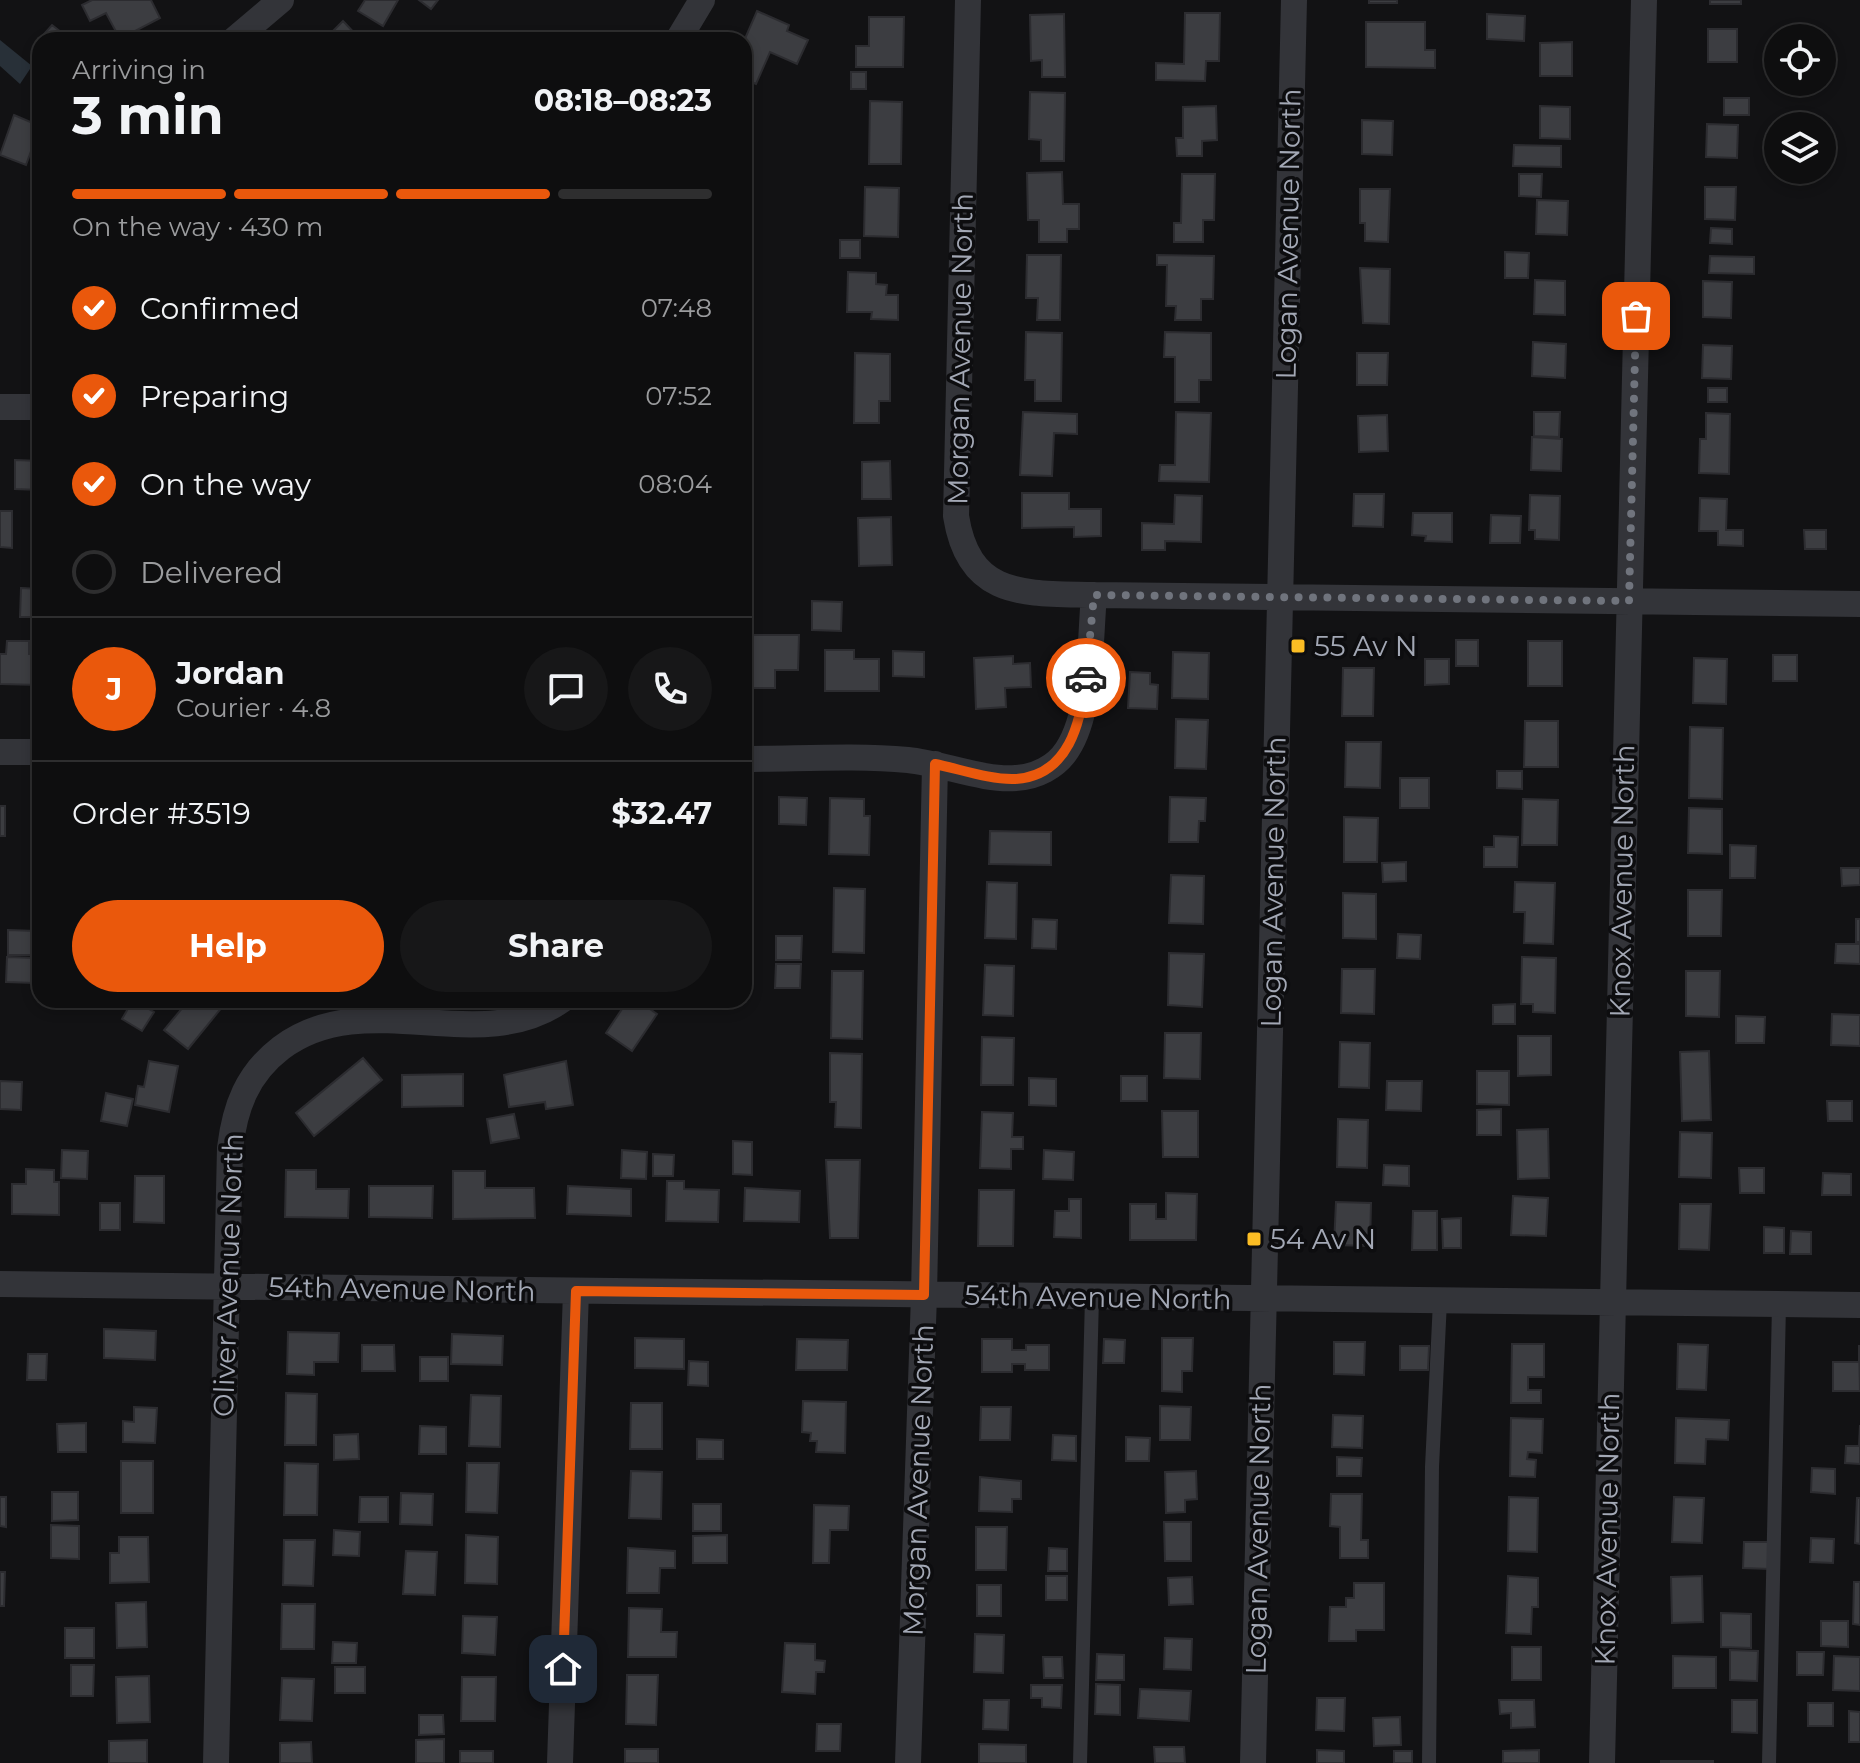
<!DOCTYPE html>
<meta charset="utf-8">
<style>
:root{--surface:#0e0e0f;--page:#171718;--text:#f1f3f6;--muted:#9b9c9e;--line:#2e2e2f;--accent:#ea580c}
body{margin:0;font-family:Montserrat,sans-serif;background:var(--page);color:var(--text);height:100vh;display:flex;flex-direction:column;font-size:30px;white-space:nowrap}
*{box-sizing:border-box;margin:0}
p{font-size:26px;color:var(--muted)}
.icon{flex:none;width:44px;height:44px;fill:none;stroke:currentColor;stroke-width:2;stroke-linecap:round;stroke-linejoin:round}
.map{position:relative;flex:1;overflow:hidden}
.details{position:absolute;left:32px;top:32px;width:720px;height:976px;display:flex;flex-direction:column;background:var(--surface);border-radius:24px;box-shadow:0 4px 12px #0003,0 0 0 2px var(--line)}
.details>*{flex:none}
.buttons{position:absolute;left:1764px;top:24px;display:grid;gap:16px}
.buttons a{display:grid;place-items:center;width:72px;height:72px;border-radius:50%;background:var(--surface);box-shadow:0 4px 12px #0003,0 0 0 2px var(--line);font-size:40px}
.pin{position:absolute;display:grid;place-items:center;width:68px;height:68px;color:#fff;margin:-34px;border-radius:16px;box-shadow:0 4px 12px #0006}
.courier{position:absolute;display:grid;place-items:center;width:80px;height:80px;margin:-40px;border:6px solid #ea580c;border-radius:50%;background:#fff;color:#222;box-shadow:0 2px 10px #0007}
.overview em{font-style:normal;font-weight:700}
.overview div{display:flex;flex-direction:column-reverse}
.overview{display:flex;align-items:center;justify-content:space-between;height:136px;padding:0 40px}
h1{font-size:52px;font-weight:700;line-height:60px}
.bar{display:grid;grid-template-columns:repeat(4,1fr);gap:12px 8px;align-content:center;height:96px;padding:0 40px}
.bar i{height:10px;border-radius:6px;background:var(--line)}
.bar .current{background:var(--accent)}
.bar p{grid-column:span 4}
.line{display:flex;align-items:center;gap:20px;padding:0 40px;border-top:2px solid var(--line)}
.line div{flex:1}
.round{display:grid;place-items:center;flex:none;width:84px;height:84px;border-radius:42px;background:var(--page)}
ol{padding:0 40px;list-style:none}
li{display:flex;align-items:center;gap:24px;height:88px}
li p{margin-inline-start:auto}
li .icon{padding:8px;border-radius:50%;background:var(--accent);color:#fff;stroke-width:4}
li:last-child{color:var(--muted)}
li i{width:44px;height:44px;border:4px solid var(--line);border-radius:50%}
.primary-button{display:flex;gap:16px;margin-top:auto;padding:16px 40px}
.primary-button a{flex:1;height:92px;border-radius:48px;background:var(--accent);color:#fff;font-size:32px;font-weight:700;line-height:92px;text-align:center}
.primary-button a+a{background:var(--page);color:var(--text)}
.map>svg:first-child{display:block}
</style>
<div class="map">
<svg width="1860" height="1763" viewBox="0 0 1860 1763">
<rect width="100%" height="100%" fill="#121214"/>
<path fill="#283038" d="M0,40L32,66L20,84L0,66Z"/>
<path fill="#3c3d41" stroke="#2c2c30" stroke-width="2" d="M92,0H151L160,18L120,39L106,13L90,21L82,5Z
M365,0H398L383,26L358,11Z
M419,0H438L431,9Z
M1369,0H1397V3H1369Z
M1710,0H1741V4H1710Z
M757,11L789,25L787,31L808,40L797,64L770,52L756,84L744,79V41Z
M1185,13H1220L1219,61H1206L1205,81L1156,80V63L1184,64Z
M1064,14L1065,77H1042V60L1031,61L1030,15Z
M1487,14L1525,16L1524,41L1487,39Z
M869,17H904L903,67H856V46H869Z
M343,21L361,40H324Z
M1366,22H1425V50H1435V68L1366,67Z
M52,25L70,39L40,40V46L36,43Z
M1708,29H1737V62H1708Z
M1572,42V76H1540V43Z
M851,72H866V89H851Z
M40,83V100L32,93Z
M1030,92L1065,93L1064,161H1041V140L1029,139Z
M1724,98H1749V115H1724Z
M870,101L902,102L901,164H869Z
M1216,106L1217,140L1202,141V156H1177L1176,138H1183V107Z
M1540,106L1570,107V139L1540,138Z
M14,115L40,126L26,165L0,155Z
M1362,120L1393,121L1392,155L1362,154Z
M1707,124L1738,125L1737,158L1706,157Z
M1514,145L1561,146V167L1513,166Z
M744,161L751,164L745,180L744,179Z
M1062,172L1063,204H1079V229H1067V242H1039V220H1028L1027,173Z
M1182,174H1215L1214,220H1203V242H1174V223H1181Z
M1519,174H1542L1541,197L1519,196Z
M865,187L899,188L898,237L864,236Z
M1705,187H1736L1735,220L1705,219Z
M1360,189H1390L1388,242L1365,241V223H1360Z
M1537,200L1568,201L1567,235L1536,234Z
M1711,228L1732,229V244L1710,243Z
M840,240H860V258H840Z
M1505,252L1529,253L1528,278H1505Z
M1027,255H1061L1060,320H1037L1038,298H1026Z
M1157,255L1214,256L1213,299H1201V320H1175L1176,306H1166L1167,265H1157Z
M1710,256L1754,257V274L1709,273Z
M1360,268L1390,269L1389,324L1363,323Z
M848,272L876,273V284L887,285L886,295H898V320L871,319L872,312H847Z
M1535,280L1565,281V315L1534,314Z
M1703,281L1732,282L1731,318L1703,317Z
M1026,332L1062,333L1061,401H1035V380H1025Z
M1165,332L1211,333V380H1199V402H1175V357H1164Z
M1533,342L1566,344L1565,378L1532,376Z
M1703,345L1732,346L1731,379L1702,378Z
M855,353L890,354V401H879V423H854Z
M1357,353H1388L1387,385H1357Z
M1708,388H1727V402H1708Z
M1023,412L1077,414V434L1054,433L1052,476L1020,475Z
M1176,412L1211,413L1209,482L1159,481L1160,465H1175Z
M1534,412H1560L1559,437L1534,436Z
M1706,413L1730,414L1729,474L1699,473L1700,439H1706Z
M1387,415L1388,451L1359,452L1358,416Z
M1532,437L1562,439L1561,471L1531,470Z
M15,460L40,461V490L15,489Z
M890,461L891,499H862V462Z
M1022,493H1069V509H1101V536L1074,537V527L1022,528Z
M1354,494H1384L1383,527L1353,526Z
M1175,495L1202,496L1201,542L1165,541V550H1142V523L1174,524Z
M1530,495L1560,496L1559,540L1535,539V530H1529Z
M1700,498L1727,499L1726,530H1743V546L1718,545V531H1699Z
M0,511H12V548L0,547Z
M1413,513H1452V542L1425,541L1426,536L1412,535Z
M1491,515L1521,516L1520,543H1490Z
M891,517L892,565L859,566L858,518Z
M1804,530H1826V549H1805Z
M751,536L753,554L744,555V537Z
M21,588L40,589V617H20Z
M812,601L842,602L841,631L812,630Z
M747,635H799L798,670H775V688H744Z
M1456,640H1478V666H1456Z
M7,641H29V654H40V685L0,684V654H6Z
M1528,641H1562V686H1528Z
M825,650H854V659H879V691H825Z
M893,651L924,652V677L893,676Z
M1173,652L1209,653L1208,699L1172,698Z
M1773,655H1797V681H1773Z
M1013,656V664L1030,663L1031,687L1005,688L1006,707L976,709L974,658Z
M1694,658L1727,659L1726,704L1693,703Z
M1425,659H1449V684L1425,685Z
M1343,668H1374L1373,716H1342Z
M1130,672L1150,673V684L1158,685L1157,709L1128,708Z
M1176,719L1208,720L1206,769L1175,768Z
M1525,721H1558V767H1524Z
M1690,727L1723,728L1722,799L1689,798Z
M1346,742H1381L1380,788L1345,787Z
M1497,771H1522V789L1497,788Z
M1400,778H1429V808H1400Z
M779,797L807,798L806,825L779,824Z
M1170,797L1206,798L1205,821H1199L1198,842H1169Z
M830,798L864,799V816H870L869,855L829,854Z
M1523,799L1558,800L1557,845H1522Z
M0,806H5V836H0Z
M32,806H40V836H31Z
M1689,808L1722,809V854L1688,853Z
M1344,817L1378,818L1377,862H1344Z
M990,831L1051,832V865L989,864Z
M1494,836L1518,837L1517,867H1484V847H1494Z
M1730,845L1756,846L1755,878H1730Z
M1406,862V881L1383,882L1382,863Z
M1841,868H1860V885L1842,886Z
M1171,875L1204,876L1203,924L1169,923Z
M987,882L1017,883L1016,939L985,938Z
M1515,882L1555,883L1553,944L1524,943L1525,912H1514Z
M834,888L865,889L864,953L833,952Z
M1688,890H1722L1721,936H1688Z
M1343,893L1376,894V939L1343,938Z
M1033,919L1057,920L1056,949L1032,948Z
M1856,919H1860V942H1856Z
M8,930L36,931V955H8Z
M1398,934L1421,935L1420,959L1397,958Z
M776,936H802L801,960H776Z
M1836,944H1860V964L1835,963Z
M1169,953L1204,954L1202,1007L1168,1005Z
M7,957L36,958L35,983L6,982Z
M1522,957L1556,958L1555,1013L1533,1012V1004H1521Z
M776,964H801L800,988H775Z
M985,965L1014,966L1013,1016L983,1015Z
M1342,969H1375L1374,1014L1341,1013Z
M832,971H863L862,1039L831,1038Z
M1686,971H1720L1719,1017L1686,1016Z
M133,1000L154,1012L142,1031L122,1019Z
M189,1000H215L223,1006L188,1049L164,1030Z
M628,1000H637L657,1014L632,1051L606,1033Z
M1515,1004V1024H1493V1005Z
M1832,1014L1860,1015V1046L1831,1045Z
M1736,1016L1765,1017L1764,1043H1736Z
M1165,1033H1201L1200,1079L1164,1078Z
M1518,1036H1551V1075L1518,1076Z
M982,1037L1014,1038L1013,1085H981Z
M1340,1042L1370,1043L1369,1088L1339,1087Z
M1709,1051L1711,1120L1682,1121L1680,1052Z
M830,1053L862,1054L861,1128L835,1127L836,1102H830Z
M363,1058L382,1080L314,1136L296,1113Z
M149,1061L178,1066L169,1112L135,1105L138,1086L144,1087Z
M566,1061L573,1105L546,1109L545,1102L509,1107L504,1075Z
M1477,1071H1509V1105L1477,1104Z
M463,1074V1106L402,1107V1075Z
M1121,1076H1147V1101H1121Z
M1029,1078L1056,1079V1106L1029,1105Z
M0,1081L22,1082L21,1110L0,1109Z
M1387,1081H1422L1421,1111L1386,1110Z
M106,1093L133,1099L127,1126L101,1121Z
M1827,1101H1852V1121H1828Z
M1501,1109V1135H1477V1110Z
M1162,1111H1198V1157H1163Z
M982,1112L1013,1113L1012,1137H1023V1149H1011V1169L980,1168Z
M514,1114L519,1138L491,1143L487,1119Z
M1338,1119L1368,1120L1367,1168L1337,1167Z
M1548,1129L1549,1178L1518,1179L1517,1130Z
M1680,1132L1712,1133L1711,1178L1679,1177Z
M733,1141L752,1142V1175L733,1174Z
M62,1150L88,1151L87,1179L61,1178Z
M622,1150L647,1152L646,1179L621,1178Z
M1044,1150L1074,1152L1073,1180L1043,1179Z
M653,1154L674,1155L673,1176H653Z
M826,1160H860L858,1238H830Z
M1384,1165L1409,1166V1186L1383,1185Z
M1739,1168H1764V1193H1740Z
M26,1169L54,1170V1182H59V1215L12,1214V1184H26Z
M286,1170H316V1189H349L348,1218L285,1217Z
M453,1171H485V1188H534L535,1218L453,1219Z
M1823,1173L1851,1174V1195H1822Z
M135,1176H164V1223L134,1222Z
M667,1181H684V1189L719,1190L718,1222L666,1221Z
M369,1186H433L432,1218L369,1217Z
M568,1186L631,1189V1216L567,1214Z
M745,1188L800,1191L799,1222L744,1221Z
M979,1190H1014L1013,1246H978Z
M1166,1193L1197,1194L1196,1240H1130V1204H1156V1219H1166Z
M1513,1196L1548,1198L1546,1236L1511,1235Z
M1069,1199H1081V1238L1054,1237L1055,1211H1069Z
M1336,1202L1371,1203L1370,1246L1334,1245Z
M100,1203H120V1230H100Z
M1680,1204H1711L1709,1250L1679,1249Z
M1413,1211H1437V1250H1412Z
M1461,1218V1248H1443L1442,1219Z
M1764,1227L1784,1228V1253H1764Z
M1791,1231L1811,1232V1254H1790Z
M104,1329L156,1331L155,1360L104,1358Z
M288,1332L339,1333L338,1362H314V1375L287,1374Z
M452,1334L503,1336L502,1365L451,1364Z
M635,1338L684,1339V1369L635,1368Z
M1162,1338H1193L1192,1371H1182V1392L1162,1391Z
M797,1339L848,1340L847,1370H796Z
M982,1339H1012V1350H1026V1345H1049V1370H1025V1364H1012V1372H982Z
M1104,1339L1125,1340L1124,1363H1103Z
M1334,1342H1365L1364,1375L1334,1374Z
M1512,1344H1544V1377H1528V1390H1541V1403H1511Z
M1678,1344L1708,1345L1706,1390L1677,1389Z
M362,1345H394L395,1371H362Z
M1859,1345L1860,1391H1833V1362H1859Z
M1400,1346H1429L1428,1370H1400Z
M28,1354H47L46,1380H27Z
M420,1357H448V1381H420Z
M689,1361L708,1362V1386L688,1385Z
M286,1393L317,1394L316,1445H285Z
M471,1395L501,1396L500,1447L469,1446Z
M803,1401L846,1402L845,1453L816,1452L817,1441H810L811,1433L802,1432Z
M631,1403H662V1449H630Z
M1160,1406L1191,1407L1190,1440H1160Z
M134,1407L157,1408L155,1443L123,1442V1421L134,1422Z
M981,1407H1011L1010,1440H980Z
M1333,1415L1363,1416L1362,1448L1332,1447Z
M1511,1418L1543,1419L1542,1453L1528,1452L1527,1459L1536,1460L1535,1477L1510,1476Z
M1676,1418L1729,1420L1728,1440L1706,1439L1705,1464L1675,1463Z
M86,1423V1452H58L57,1424Z
M1860,1425V1464L1845,1463L1846,1446H1859Z
M420,1426L446,1427V1454H419Z
M358,1434L359,1459L334,1460V1435Z
M1053,1435L1076,1436V1461L1052,1460Z
M1126,1437L1150,1438L1149,1461H1126Z
M697,1439L723,1440V1459H697Z
M1337,1457L1362,1458L1361,1476H1337Z
M121,1461H153V1513H121Z
M285,1463L318,1464L317,1515H284Z
M467,1463H499L497,1513L466,1512Z
M1812,1468L1835,1469V1494L1811,1492Z
M631,1471L662,1472L661,1519L629,1518Z
M1196,1471L1197,1499L1185,1500V1512L1166,1513L1165,1472Z
M980,1477L1021,1481V1499H1012V1512L979,1511Z
M52,1492H78V1520L52,1521Z
M401,1493L433,1494L432,1525L400,1524Z
M1331,1494H1362L1361,1540H1368V1558H1340V1527L1330,1526Z
M0,1497H6V1527L0,1526Z
M360,1497H388V1522H359Z
M1509,1497L1538,1498L1537,1552L1508,1551Z
M1674,1497L1704,1498L1702,1543L1672,1542Z
M1857,1498H1860V1544L1855,1543Z
M693,1504H721V1531H693Z
M814,1505L849,1506L848,1530H830L829,1563H813Z
M1164,1522H1191V1561H1165Z
M51,1525L79,1526V1559L51,1558Z
M976,1527H1007L1006,1570H976Z
M334,1530L360,1532L359,1556L333,1555Z
M466,1535L498,1537L497,1584L465,1583Z
M727,1535V1563H693V1536Z
M119,1537H148L149,1582L110,1583V1553H119Z
M1811,1538L1834,1539L1833,1563L1810,1562Z
M284,1540H315L313,1586L283,1585Z
M1744,1542H1771L1770,1569L1743,1568Z
M628,1548L675,1551V1568H660L659,1593H627Z
M1049,1548L1067,1549V1571H1048Z
M406,1551L437,1552L435,1595L403,1594Z
M0,1572H5L4,1606H0Z
M1046,1576H1067V1600H1046Z
M1508,1576L1538,1578V1607H1532L1531,1634L1506,1633Z
M1702,1576L1703,1622L1672,1623L1671,1577Z
M1192,1577L1193,1604L1169,1605L1168,1578Z
M1854,1582H1860V1625L1853,1624Z
M1354,1583H1384V1630H1356V1641H1329L1330,1607H1346V1598H1354Z
M977,1585H1001V1616H977Z
M146,1602L147,1647L117,1648L116,1603Z
M282,1604H315L314,1649H281Z
M629,1608L662,1609L661,1632H677L676,1657H628Z
M1721,1613L1751,1614V1648L1721,1647Z
M463,1616L497,1617L495,1655L462,1653Z
M1821,1621H1848V1647L1821,1646Z
M65,1628H94V1658H65Z
M975,1634L1004,1635L1003,1673L974,1672Z
M1165,1638L1192,1639L1191,1670L1164,1669Z
M333,1642L357,1643L356,1663H332Z
M785,1643L815,1644V1660L825,1661L824,1672H816L815,1694L782,1692Z
M1512,1647H1541V1680H1512Z
M1730,1650L1758,1651L1757,1681L1730,1680Z
M1797,1652H1824L1823,1675H1797Z
M1097,1654L1124,1655V1680H1096Z
M1673,1656L1716,1657V1688H1673Z
M1834,1656L1860,1657V1691L1833,1690Z
M1043,1657H1062L1063,1678H1044Z
M71,1665H94L93,1696H71Z
M335,1667H365V1693H335Z
M627,1675H658L656,1725L626,1724Z
M149,1676L150,1722L117,1723L116,1677Z
M462,1677H496L495,1721H461Z
M282,1678L314,1679L312,1721L280,1720Z
M1096,1684L1120,1685V1715L1095,1714Z
M1031,1685H1062L1061,1708L1042,1707V1698H1031Z
M1140,1689L1191,1691L1189,1721L1138,1718Z
M1317,1698H1345L1344,1731L1316,1730Z
M984,1700H1009L1008,1730L983,1729Z
M1499,1700H1534L1535,1727L1511,1728V1713L1500,1714Z
M1732,1700H1757V1733L1732,1732Z
M1808,1703H1833V1726H1808Z
M1849,1711L1860,1712V1742H1849Z
M419,1715H443L444,1734L419,1735Z
M1400,1717L1401,1745L1374,1746L1373,1718Z
M817,1724H841L840,1751H816Z
M444,1739V1763H416V1740Z
M147,1740V1763H109V1741Z
M311,1742L312,1763H280V1743Z
M979,1744L1026,1745V1763H979Z
M1154,1747H1184L1185,1763H1155Z
M625,1749H658V1763H625Z
M1317,1750L1344,1751V1763H1317Z
M1539,1750V1763H1503V1751Z
M460,1751H493V1763H460Z
M1394,1751H1412V1763H1394Z
M1661,1761H1713V1763H1661Z"/>
<g fill="none" stroke-linecap="round" stroke-linejoin="round">
<path stroke="#333439" stroke-width="14" d="M1080,1763L1092,1297
M1429,1763L1432,1467L1440,1301
M1769,1763L1779,1305"/>
<path stroke="#333439" stroke-width="26" d="M968,0L956,516C969,599 1025,593 1094,595
M234,40L281,0
M678,40L702,0
M0,407H40
M0,752H40
M744,759C798,759 854,755 908,760C941,763 984,781 1016,778C1036,777 1056,767 1067,750C1092,713 1090,639 1094,595L1860,604
M0,1284L1860,1305
M216,1763L230,1148C235,1107 247,1074 281,1048C366,984 479,1059 562,1000
M560,1763L576,1291
M908,1763L924,1295L935,764
M1253,1763L1294,0
M1602,1763L1644,0"/>
</g>
<g fill="none" stroke-linecap="round" stroke-linejoin="round">
<path stroke="#70747d" stroke-width="8" stroke-dasharray="0 14.4" d="M1086,678L1094,595L1629,601L1636,316"/>
<path stroke="#ea580c" stroke-width="10" d="M563,1669L576,1291L924,1295L935,764C960,769 990,780 1015,779C1069,776 1081,722 1086,678"/>
</g>
<g fill="#fbbd24" stroke="#0d0d0f" stroke-width="3">
<rect x="1290" y="638" width="16" height="16" rx="4"/>
<rect x="1246" y="1231" width="16" height="16" rx="4"/>
</g>
<g text-anchor="middle" dominant-baseline="central" stroke-width="7" stroke-linejoin="round" paint-order="stroke">
<g font-size="28" fill="#a3a8b5" stroke="#0d0d0f">
<text transform="translate(1288 234) rotate(-89)">Logan Avenue North</text>
<text transform="translate(960 349) rotate(-89)">Morgan Avenue North</text>
<text transform="translate(1622 881) rotate(-89)">Knox Avenue North</text>
<text transform="translate(1273 882) rotate(-89)">Logan Avenue North</text>
<text transform="translate(228 1275) rotate(-88)">Oliver Avenue North</text>
<text transform="translate(402 1289) rotate(1)">54th Avenue North</text>
<text transform="translate(1098 1297) rotate(1)">54th Avenue North</text>
<text transform="translate(918 1480) rotate(-88)">Morgan Avenue North</text>
<text transform="translate(1258 1529) rotate(-89)">Logan Avenue North</text>
<text transform="translate(1607 1529) rotate(-89)">Knox Avenue North</text>
</g>
<g font-size="28" fill="#a3a8b5" stroke="#0d0d0f" text-anchor="start">
<text x="1314" y="646">55 Av N</text>
<text x="1270" y="1239">54 Av N</text>
</g>
</g>
</svg>
<div class="buttons">
<a><svg class="icon" aria-label="locate" viewBox="0 0 24 24"><circle cx="12" cy="12" r="6"/><path d="M12 2v4M12 18v4M2 12h4M18 12h4"/></svg></a>
<a><svg class="icon" aria-label="layers" viewBox="0 0 24 24"><path d="M12 4l9 5-9 5-9-5zM3 14l9 5 9-5"/></svg></a>
</div>
<div class="pin" style="left:1636px;top:316px;background:#ea580c"><svg class="icon" aria-label="bag" viewBox="0 0 24 24"><path d="M5 8h14l-1 12H6zM9 8a3 3 0 0 1 6 0"/></svg></div>
<div class="pin" style="left:563px;top:1669px;background:#1f2937"><svg class="icon" aria-label="home" viewBox="0 0 24 24"><path d="M3 11l9-7 9 7M6 9v11h12V9"/></svg></div>
<div class="courier" style="left:1086px;top:678px"><svg class="icon" aria-label="car" viewBox="0 0 24 24"><path d="M5 17H2v-5l4-1 3-4h7l3 4 3 1v5h-3M9 17h6M6 11h13"/><circle cx="7" cy="17" r="2"/><circle cx="17" cy="17" r="2"/></svg></div>
<section class="details">
<div class="overview"><div><h1>3 min</h1><p>Arriving in</p></div><em>08:18–08:23</em></div>
<div class="bar"><i class="current"></i><i class="current"></i><i class="current"></i><i></i><p>On the way · 430 m</p></div>
<ol>
<li><svg class="icon" aria-label="check" viewBox="0 0 24 24"><path d="M5 12l5 5 9-10"/></svg>Confirmed<p>07:48</p></li>
<li><svg class="icon" aria-label="check" viewBox="0 0 24 24"><path d="M5 12l5 5 9-10"/></svg>Preparing<p>07:52</p></li>
<li><svg class="icon" aria-label="check" viewBox="0 0 24 24"><path d="M5 12l5 5 9-10"/></svg>On the way<p>08:04</p></li>
<li><i></i>Delivered</li>
</ol>
<div class="line" style="height:144px"><b class="round" style="background:var(--accent);color:#fff">J</b><div><b>Jordan</b><p>Courier · 4.8</p></div><a class="round"><svg class="icon" aria-label="chat" viewBox="0 0 24 24"><path d="M4 5h16v11H9l-5 4z"/></svg></a><a class="round"><svg class="icon" aria-label="phone" viewBox="0 0 24 24"><path d="M5 4h4l2 5-3 2q2 4 5 5l2-3 5 2v4C11 20 4 13 5 4z"/></svg></a></div>
<div class="line" style="height:104px"><div>Order #3519</div><b>$32.47</b></div>
<div class="primary-button"><a>Help</a><a>Share</a></div>
</section>
</div>
